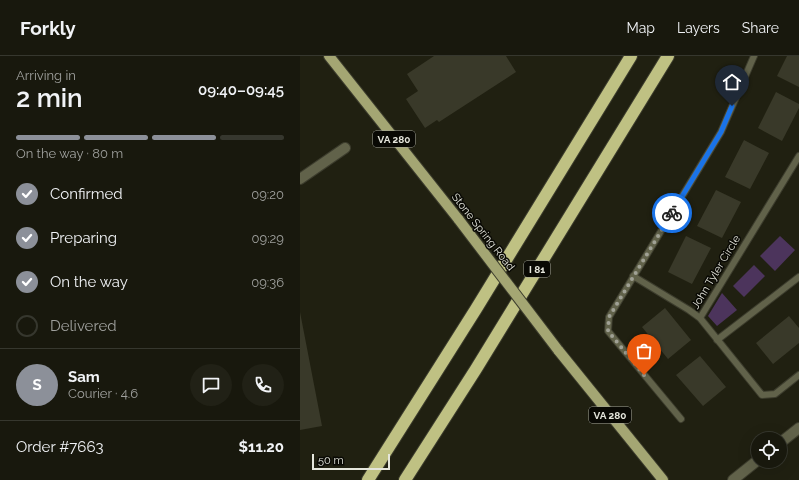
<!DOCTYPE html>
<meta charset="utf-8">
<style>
:root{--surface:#18180d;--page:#212116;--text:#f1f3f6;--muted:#9fa09d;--line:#36372e;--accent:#8c9099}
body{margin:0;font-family:Raleway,sans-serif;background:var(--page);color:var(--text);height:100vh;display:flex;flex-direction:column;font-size:15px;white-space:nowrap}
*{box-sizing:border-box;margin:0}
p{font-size:13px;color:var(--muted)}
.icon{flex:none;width:22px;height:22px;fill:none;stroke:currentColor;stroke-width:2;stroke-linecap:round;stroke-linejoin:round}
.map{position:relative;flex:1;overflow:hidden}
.details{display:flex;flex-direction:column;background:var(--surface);width:300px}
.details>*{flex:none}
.controls{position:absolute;left:451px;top:376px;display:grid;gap:8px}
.controls a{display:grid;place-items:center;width:36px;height:36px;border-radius:50%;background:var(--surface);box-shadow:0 4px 16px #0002,0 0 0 1px var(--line);font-size:20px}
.scale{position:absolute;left:12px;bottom:10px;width:78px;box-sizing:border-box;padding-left:4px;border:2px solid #e5e6dc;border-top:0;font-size:11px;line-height:14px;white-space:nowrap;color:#e5e6dc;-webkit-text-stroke:3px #090904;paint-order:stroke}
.pin{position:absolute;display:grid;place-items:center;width:34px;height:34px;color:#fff;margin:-41px -17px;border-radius:50% 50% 50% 0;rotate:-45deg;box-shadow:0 0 4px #0007}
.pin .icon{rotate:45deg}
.courier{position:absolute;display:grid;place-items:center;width:40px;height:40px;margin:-20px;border:3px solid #1a73e8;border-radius:50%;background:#fff;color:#222;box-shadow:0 1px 5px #0007}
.summary em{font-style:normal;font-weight:600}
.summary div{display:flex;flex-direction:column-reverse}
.summary{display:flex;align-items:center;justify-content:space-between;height:68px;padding:0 16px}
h1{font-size:26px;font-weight:600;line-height:30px}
.bar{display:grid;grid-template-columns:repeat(4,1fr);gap:6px 4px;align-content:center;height:48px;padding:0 16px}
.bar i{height:5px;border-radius:3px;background:var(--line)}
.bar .selected{background:var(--accent)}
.bar p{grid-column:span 4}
.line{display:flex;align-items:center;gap:10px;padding:0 16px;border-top:1px solid var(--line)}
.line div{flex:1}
.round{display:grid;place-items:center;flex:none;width:42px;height:42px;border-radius:21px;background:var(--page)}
ol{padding:0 16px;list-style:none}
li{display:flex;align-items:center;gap:12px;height:44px}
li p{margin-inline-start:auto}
li .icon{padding:4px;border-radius:50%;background:var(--accent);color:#fff;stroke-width:4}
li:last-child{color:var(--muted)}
li i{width:22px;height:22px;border:2px solid var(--line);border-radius:50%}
header{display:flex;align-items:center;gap:24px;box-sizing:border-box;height:56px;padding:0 20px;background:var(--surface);border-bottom:1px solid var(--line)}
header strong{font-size:19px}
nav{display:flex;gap:22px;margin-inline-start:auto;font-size:14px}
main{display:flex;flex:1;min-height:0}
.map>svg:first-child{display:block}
</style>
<header>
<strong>Forkly</strong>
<nav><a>Map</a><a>Layers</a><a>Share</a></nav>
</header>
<main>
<section class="details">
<div class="summary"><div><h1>2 min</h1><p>Arriving in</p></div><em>09:40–09:45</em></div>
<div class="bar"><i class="selected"></i><i class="selected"></i><i class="selected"></i><i></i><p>On the way · 80 m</p></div>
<ol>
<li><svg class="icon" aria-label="check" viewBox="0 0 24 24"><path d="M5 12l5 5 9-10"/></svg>Confirmed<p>09:20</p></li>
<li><svg class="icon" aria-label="check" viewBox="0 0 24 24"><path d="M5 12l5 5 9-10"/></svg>Preparing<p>09:29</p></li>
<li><svg class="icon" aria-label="check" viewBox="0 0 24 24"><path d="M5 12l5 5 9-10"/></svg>On the way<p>09:36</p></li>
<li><i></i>Delivered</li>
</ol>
<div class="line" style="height:72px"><b class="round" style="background:var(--accent);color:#fff">S</b><div><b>Sam</b><p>Courier · 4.6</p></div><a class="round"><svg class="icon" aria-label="chat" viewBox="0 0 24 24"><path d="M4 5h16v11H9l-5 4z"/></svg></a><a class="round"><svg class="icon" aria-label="phone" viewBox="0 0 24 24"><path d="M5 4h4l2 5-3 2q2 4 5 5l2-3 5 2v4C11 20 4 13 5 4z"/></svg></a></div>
<div class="line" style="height:52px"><div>Order #7663</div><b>$11.20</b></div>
</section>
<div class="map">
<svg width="499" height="424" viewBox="0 0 499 424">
<rect width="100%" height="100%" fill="#202011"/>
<path fill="#4c345c" d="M480,180L495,194L475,215L460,200Z
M454,209L465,220L444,241L433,230Z
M422,237L437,254L417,270L408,260Z"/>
<path fill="#393929" d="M134,0H206L216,16L139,66L137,64L125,72L106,43L118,35L107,18Z
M487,0H499V31L477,20Z
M476,36L499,48V52L482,85L458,72Z
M444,84L469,97L450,133L425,121Z
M416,134L441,146L422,182L397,170Z
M386,180L411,192L392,228L368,216Z
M365,252L391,284L368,303L342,271Z
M0,256L22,370L0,374Z
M489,260L499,272V287L473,308L456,287Z
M400,300L426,331L403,350L376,319Z"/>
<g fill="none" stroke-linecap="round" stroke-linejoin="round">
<g stroke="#3c3c2d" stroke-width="8">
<path id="lane" d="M499,100L400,262L462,339L475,338L499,319
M333,220L389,254L400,262
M417,284L499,221
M381,363L308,275L309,261L421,76L454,0"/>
</g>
<g stroke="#3c3c2d" stroke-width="12">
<path id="street" d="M0,123L45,92
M480,387L499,372
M433,424L458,404"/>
</g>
<g stroke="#3c3c2d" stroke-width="12">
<path id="primary" d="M29,0L159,164
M258,294L363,424"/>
</g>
<g stroke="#3c3c2d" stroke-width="14">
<path id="highway" d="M68,424L176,253L331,0
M105,424L176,313L368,0"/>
</g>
<use href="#lane" stroke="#61624a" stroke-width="6"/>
<use href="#street" stroke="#61624a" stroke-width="10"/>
<use href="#primary" stroke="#a4a673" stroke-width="10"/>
<use href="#highway" stroke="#bfc183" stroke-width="12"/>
<g stroke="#3c3c2d" stroke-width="12" stroke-linecap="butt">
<path id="primary-bridge" d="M159,164L258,294"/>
</g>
<use href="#primary-bridge" stroke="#a4a673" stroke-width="10"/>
</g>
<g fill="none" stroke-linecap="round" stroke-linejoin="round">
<path stroke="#a0a195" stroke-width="4" stroke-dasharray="0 7.2" d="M344,319L308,275L309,261L372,157"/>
<path stroke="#1a73e8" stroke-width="5" d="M372,157L421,76L432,50"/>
</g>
<g text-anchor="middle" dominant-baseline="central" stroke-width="3" stroke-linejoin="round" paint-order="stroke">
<g fill="#090904" stroke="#a3a49b" stroke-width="1">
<rect x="73" y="75" width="42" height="16" rx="3"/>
<rect x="224" y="205" width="26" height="16" rx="3"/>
<rect x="289" y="351" width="42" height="16" rx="3"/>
</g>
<g font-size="10" font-weight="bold" fill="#e5e6dc">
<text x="94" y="83">VA 280</text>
<text x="237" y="213">I 81</text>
<text x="310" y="359">VA 280</text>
</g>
<g font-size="11" fill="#e5e6dc" stroke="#090904">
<text transform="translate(183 176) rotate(52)">Stone Spring Road</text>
<text transform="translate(416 216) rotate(-59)">John Tyler Circle</text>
</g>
</g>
</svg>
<div class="controls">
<a><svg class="icon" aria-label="locate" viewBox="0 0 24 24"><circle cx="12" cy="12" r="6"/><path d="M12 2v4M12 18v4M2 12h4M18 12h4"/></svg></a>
</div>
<div class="scale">50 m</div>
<div class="pin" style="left:344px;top:319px;background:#ea580c"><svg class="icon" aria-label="bag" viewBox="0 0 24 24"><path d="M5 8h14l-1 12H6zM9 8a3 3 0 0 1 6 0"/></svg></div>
<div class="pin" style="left:432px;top:50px;background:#1f2937"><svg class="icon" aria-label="home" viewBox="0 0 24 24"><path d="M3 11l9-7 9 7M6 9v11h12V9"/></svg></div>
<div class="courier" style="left:372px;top:157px"><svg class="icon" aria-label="bike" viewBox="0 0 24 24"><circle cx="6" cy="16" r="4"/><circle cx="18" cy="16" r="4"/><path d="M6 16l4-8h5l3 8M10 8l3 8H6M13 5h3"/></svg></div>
</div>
</main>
